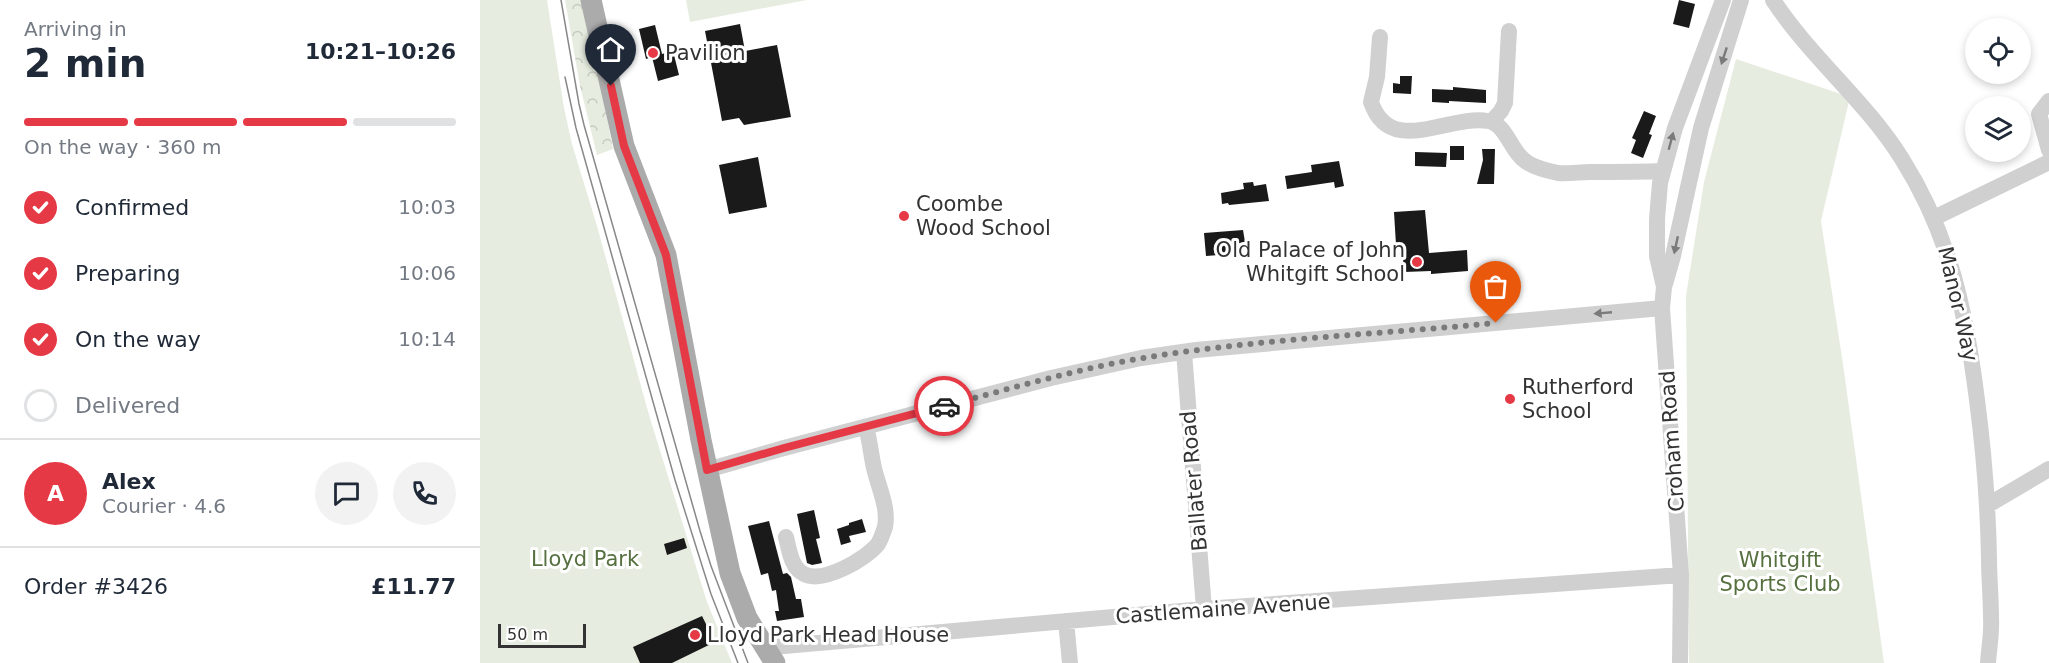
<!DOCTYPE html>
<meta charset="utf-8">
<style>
:root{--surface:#fff;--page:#f2f2f3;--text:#1f2937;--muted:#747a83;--line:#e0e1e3;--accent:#e63946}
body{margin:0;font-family:"DejaVu Sans",sans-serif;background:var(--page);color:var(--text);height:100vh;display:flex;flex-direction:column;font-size:22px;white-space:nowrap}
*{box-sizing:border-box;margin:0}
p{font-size:20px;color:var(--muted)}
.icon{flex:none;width:33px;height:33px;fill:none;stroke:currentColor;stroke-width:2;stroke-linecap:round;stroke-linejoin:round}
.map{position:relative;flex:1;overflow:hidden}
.panel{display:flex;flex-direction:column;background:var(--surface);width:480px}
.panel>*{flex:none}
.fabs{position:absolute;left:1485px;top:18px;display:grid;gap:12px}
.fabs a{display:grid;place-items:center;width:66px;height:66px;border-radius:50%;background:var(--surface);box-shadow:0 3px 9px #0003;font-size:30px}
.scale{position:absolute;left:18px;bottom:15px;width:88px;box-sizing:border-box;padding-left:6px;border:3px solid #333;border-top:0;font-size:16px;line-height:21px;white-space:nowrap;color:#333;-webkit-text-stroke:4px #fff;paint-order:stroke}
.pin{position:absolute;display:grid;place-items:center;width:51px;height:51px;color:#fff;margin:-62px -26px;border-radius:50% 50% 50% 0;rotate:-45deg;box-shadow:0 0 6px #0007}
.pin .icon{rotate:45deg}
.courier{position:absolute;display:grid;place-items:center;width:60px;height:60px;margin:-30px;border:4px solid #e63946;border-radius:50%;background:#fff;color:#222;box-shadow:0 2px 8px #0007}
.summary em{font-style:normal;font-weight:700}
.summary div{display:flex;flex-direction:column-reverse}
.summary{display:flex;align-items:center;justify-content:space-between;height:102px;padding:0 24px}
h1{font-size:39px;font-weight:700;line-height:45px}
.bar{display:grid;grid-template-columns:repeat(4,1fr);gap:9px 6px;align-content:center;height:72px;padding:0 24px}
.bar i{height:8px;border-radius:4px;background:var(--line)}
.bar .selected{background:var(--accent)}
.bar p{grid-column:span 4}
.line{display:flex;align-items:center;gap:15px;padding:0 24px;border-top:2px solid var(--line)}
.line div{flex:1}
.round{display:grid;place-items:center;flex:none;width:63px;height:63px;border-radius:32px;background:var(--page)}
ol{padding:0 24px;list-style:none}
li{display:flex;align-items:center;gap:18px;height:66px}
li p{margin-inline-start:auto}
li .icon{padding:6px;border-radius:50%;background:var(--accent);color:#fff;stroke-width:4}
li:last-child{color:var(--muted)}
li i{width:33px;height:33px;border:3px solid var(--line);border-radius:50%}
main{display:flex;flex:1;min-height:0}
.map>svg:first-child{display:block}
</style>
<main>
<section class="panel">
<div class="summary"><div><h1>2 min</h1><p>Arriving in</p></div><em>10:21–10:26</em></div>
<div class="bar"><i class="selected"></i><i class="selected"></i><i class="selected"></i><i></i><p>On the way · 360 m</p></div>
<ol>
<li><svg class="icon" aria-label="check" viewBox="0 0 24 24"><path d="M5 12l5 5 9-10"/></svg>Confirmed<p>10:03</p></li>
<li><svg class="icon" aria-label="check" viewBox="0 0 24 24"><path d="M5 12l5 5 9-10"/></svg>Preparing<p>10:06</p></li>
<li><svg class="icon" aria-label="check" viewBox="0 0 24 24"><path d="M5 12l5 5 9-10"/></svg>On the way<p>10:14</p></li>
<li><i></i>Delivered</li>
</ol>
<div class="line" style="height:108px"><b class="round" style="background:var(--accent);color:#fff">A</b><div><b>Alex</b><p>Courier · 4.6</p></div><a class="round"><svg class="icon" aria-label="chat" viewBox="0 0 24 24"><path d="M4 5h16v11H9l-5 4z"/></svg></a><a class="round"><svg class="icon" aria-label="phone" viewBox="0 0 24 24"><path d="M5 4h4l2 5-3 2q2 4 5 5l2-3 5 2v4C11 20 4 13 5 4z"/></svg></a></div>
<div class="line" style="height:78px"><div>Order #3426</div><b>£11.77</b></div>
</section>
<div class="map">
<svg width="1569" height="663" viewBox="0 0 1569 663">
<defs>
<pattern id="forest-crowns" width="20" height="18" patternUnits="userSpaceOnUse" patternTransform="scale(1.5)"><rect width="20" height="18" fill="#e6ecdf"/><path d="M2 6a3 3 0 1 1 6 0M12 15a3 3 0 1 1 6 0" fill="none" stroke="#c6cbc0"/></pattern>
</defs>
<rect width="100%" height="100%" fill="#fff"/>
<path fill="url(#forest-crowns)" d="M85,0H104L133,149L117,155L100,86Z"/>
<path fill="#e6ecdf" d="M0,0H67L84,108L92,144L117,226L169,415L227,602L252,663H0Z
M206,0H327L210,22Z
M1256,59L1370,97L1341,221L1363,364L1404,663H1209L1206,296L1224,182Z"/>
<path fill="#1a1a1a" d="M1199,0L1215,4L1209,28L1193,24Z
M260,24L265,51L297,45L311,117L264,125L259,118L242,121L225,31Z
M175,25L182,54L193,51L199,75L178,81L172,57L166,59L159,29Z
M920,76H932L931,94L913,93V83L920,84Z
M973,87L1006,90V103L969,101V103L952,102V89L973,90Z
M1164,111L1176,116L1169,134L1172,135L1163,158L1151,153L1156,140L1152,138Z
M970,146H984V160H970Z
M1002,149H1015L1014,184H997L1003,160Z
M935,152L967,153L966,167L935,166Z
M278,157L287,207L249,214L239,165Z
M859,161L864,186L855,188L854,182L807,189L805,176L832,172L831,165Z
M773,182L774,186L786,184L789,201L749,205L748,203L742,204L741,193L764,189L763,183Z
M945,210L949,253L987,250L988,271L951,274V271L924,272L922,244L916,245L914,212Z
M763,230L765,242L751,245L752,254L726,256L724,233Z
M334,510L340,538L336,539L342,563L332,565L327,563L317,514Z
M382,519L386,532L369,536L371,542L361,545L357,529L369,525V523Z
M289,521L303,574L307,573L311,577L316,599H321L324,617L297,621L295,611H299L296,590L292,591L288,573L281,575L268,526Z
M204,538L207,548L187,555L184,544Z
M222,616L235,642L192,663H160L153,647Z"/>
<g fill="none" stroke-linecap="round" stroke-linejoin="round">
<path stroke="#d0d0d0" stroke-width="16" d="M1293,0C1331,58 1385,100 1422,159C1470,235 1486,312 1497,400C1504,453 1508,505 1509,558C1509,578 1511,598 1511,618C1512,633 1509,648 1508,663
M900,37L897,77L891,102C910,158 969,114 1008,121C1026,124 1031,151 1044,160C1052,167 1068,171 1078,173C1088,174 1100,172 1110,172C1134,172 1159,172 1183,171
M1569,101L1559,114L1569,150
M1012,121L1021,111L1025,103L1029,31
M1454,218L1569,162
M1185,284L1193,256L1221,128L1261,0
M704,352L724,609
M227,470L304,448L571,378L661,358L716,350L1182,308
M1508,505L1569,469
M306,537C309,549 311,568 324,574C343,584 386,559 398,544C401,539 403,533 405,527C409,508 398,486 394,468C391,455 390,441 386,427
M586,621L590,663
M286,650L293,647L724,609L1201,575
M1200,663L1201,575L1182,308L1184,287L1177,256V219L1180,183L1195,128L1243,0"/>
<path stroke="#ababab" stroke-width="21" d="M111,0L144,146L186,255L221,440L250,573L267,618L295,663"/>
<path stroke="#888" stroke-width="1.5" d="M81,0L99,104L104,125L220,531L231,566L268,663
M85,77L96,128L195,480L231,594L258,663"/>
</g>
<defs><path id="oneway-solid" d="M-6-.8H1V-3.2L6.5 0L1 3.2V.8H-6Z" transform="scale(1.5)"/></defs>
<g fill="#7a7a7a">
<use href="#oneway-solid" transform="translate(1244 56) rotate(108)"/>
<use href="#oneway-solid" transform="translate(1191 141) rotate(-75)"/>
<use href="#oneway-solid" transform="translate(1196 245) rotate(102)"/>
<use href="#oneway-solid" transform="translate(1123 313) rotate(175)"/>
</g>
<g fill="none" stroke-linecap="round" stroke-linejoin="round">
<path stroke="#7a7a7a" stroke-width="6" stroke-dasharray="0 10.8" d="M464,406C530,389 596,369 663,358C779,339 899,334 1016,323"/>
<path stroke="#e63946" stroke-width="8" d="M131,86L144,146L186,255L227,470L304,448L464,406"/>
</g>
<g fill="#e63946" stroke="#fff" stroke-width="2">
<circle cx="173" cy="53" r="6"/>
<circle cx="424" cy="216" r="6"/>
<circle cx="937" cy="262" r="6"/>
<circle cx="1030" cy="399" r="6"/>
<circle cx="215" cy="635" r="6"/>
</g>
<g text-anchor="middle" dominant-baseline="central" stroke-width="6" stroke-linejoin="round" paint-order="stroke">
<g font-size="21" fill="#333" stroke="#fff" text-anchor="start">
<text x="185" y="53">Pavilion</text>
<text x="436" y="204">Coombe<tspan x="436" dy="24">Wood School</tspan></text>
<text x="925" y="250" text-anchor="end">Old Palace of John<tspan x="925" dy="24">Whitgift School</tspan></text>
<text x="1042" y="387">Rutherford<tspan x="1042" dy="24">School</tspan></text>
<text x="227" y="635">Lloyd Park Head House</text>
</g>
<g font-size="21" fill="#333" stroke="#fff">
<text transform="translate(1478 304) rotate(77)">Manor Way</text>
<text transform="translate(1192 441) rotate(-94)">Croham Road</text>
<text transform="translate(714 481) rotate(-95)">Ballater Road</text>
<text transform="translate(743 609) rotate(-4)">Castlemaine Avenue</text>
</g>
<g font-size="21" fill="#56703f" stroke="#fff">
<text x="105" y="559">Lloyd Park</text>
<text x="1300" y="560">Whitgift<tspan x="1300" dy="24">Sports Club</tspan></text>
</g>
</g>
</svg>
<div class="fabs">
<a><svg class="icon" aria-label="locate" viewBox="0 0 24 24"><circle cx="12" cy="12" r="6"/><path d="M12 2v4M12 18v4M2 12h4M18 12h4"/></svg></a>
<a><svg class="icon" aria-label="layers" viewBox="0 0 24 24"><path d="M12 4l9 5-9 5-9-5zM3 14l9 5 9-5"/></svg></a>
</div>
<div class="scale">50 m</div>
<div class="pin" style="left:1016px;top:323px;background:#ea580c"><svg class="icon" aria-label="bag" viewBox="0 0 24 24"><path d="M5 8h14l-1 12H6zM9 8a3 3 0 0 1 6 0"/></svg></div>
<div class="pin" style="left:131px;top:86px;background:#1f2937"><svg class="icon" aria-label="home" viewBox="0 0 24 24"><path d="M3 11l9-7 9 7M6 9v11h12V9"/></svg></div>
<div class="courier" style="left:464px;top:406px"><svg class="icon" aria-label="car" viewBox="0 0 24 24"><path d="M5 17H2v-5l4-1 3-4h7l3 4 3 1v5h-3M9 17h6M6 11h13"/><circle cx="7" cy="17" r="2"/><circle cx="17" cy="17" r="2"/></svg></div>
</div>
</main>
